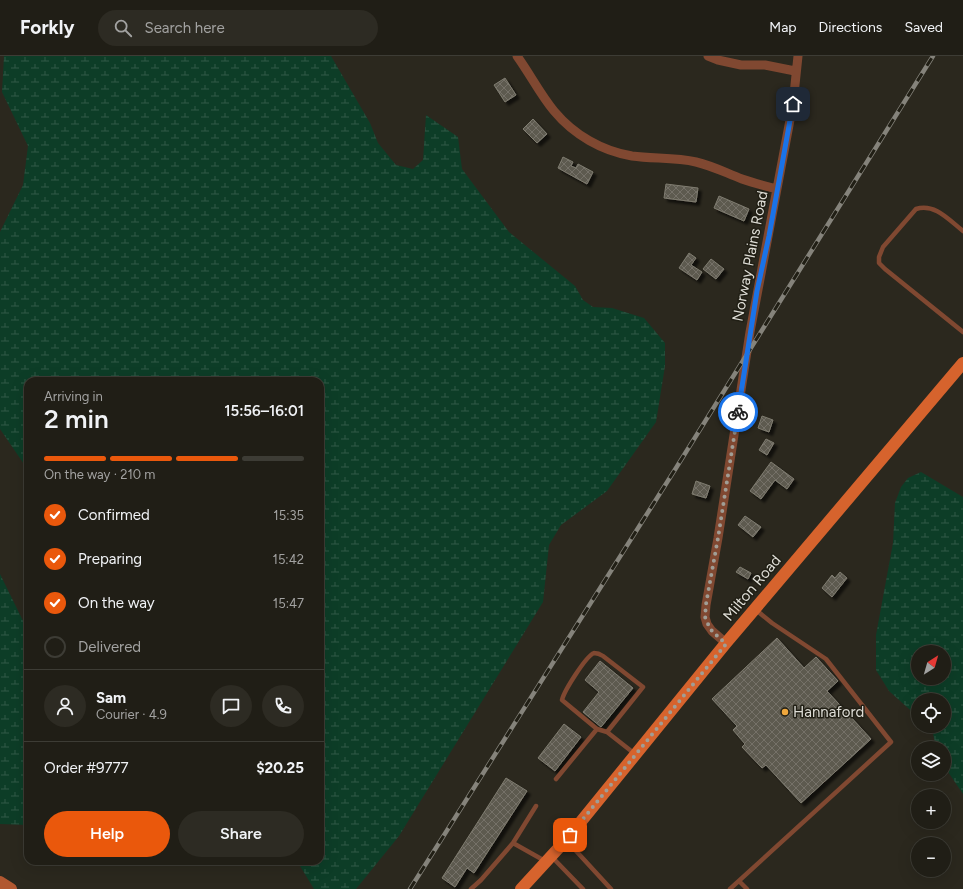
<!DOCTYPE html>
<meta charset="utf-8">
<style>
:root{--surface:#201e16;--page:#2d2b23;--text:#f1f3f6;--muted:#a2a2a1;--line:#3d3c35;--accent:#ea580c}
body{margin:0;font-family:Figtree,sans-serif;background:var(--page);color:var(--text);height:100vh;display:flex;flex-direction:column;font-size:15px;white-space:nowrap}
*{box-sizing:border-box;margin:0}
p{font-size:13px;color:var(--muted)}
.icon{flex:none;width:22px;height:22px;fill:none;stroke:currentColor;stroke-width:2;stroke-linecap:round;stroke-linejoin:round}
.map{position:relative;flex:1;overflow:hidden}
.details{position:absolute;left:24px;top:321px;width:300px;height:488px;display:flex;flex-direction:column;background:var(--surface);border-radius:12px;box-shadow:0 4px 16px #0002,0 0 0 1px var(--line)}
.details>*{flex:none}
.needle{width:26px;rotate:37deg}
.controls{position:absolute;left:911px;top:589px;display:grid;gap:8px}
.controls a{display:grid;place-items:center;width:40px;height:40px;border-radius:50%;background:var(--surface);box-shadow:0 4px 16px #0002,0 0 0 1px var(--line);font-size:20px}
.pin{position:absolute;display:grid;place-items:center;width:34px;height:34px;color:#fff;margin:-17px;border-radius:8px;box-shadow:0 2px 6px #0006}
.courier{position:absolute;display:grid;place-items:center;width:40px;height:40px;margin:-20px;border:3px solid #1a73e8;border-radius:50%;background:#fff;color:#222;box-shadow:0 1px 5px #0007}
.summary em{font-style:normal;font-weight:600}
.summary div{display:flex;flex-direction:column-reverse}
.summary{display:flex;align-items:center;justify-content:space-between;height:68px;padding:0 20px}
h1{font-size:26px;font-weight:600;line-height:30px}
.bar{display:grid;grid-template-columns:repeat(4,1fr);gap:6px 4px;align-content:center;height:48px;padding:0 20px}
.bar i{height:5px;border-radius:3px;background:var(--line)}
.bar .on{background:var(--accent)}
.bar p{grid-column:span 4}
.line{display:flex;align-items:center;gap:10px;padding:0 20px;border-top:1px solid var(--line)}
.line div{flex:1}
.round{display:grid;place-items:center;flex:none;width:42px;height:42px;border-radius:21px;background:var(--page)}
ol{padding:0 20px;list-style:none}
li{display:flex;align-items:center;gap:12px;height:44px}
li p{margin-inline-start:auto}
li .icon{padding:4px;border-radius:50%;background:var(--accent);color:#fff;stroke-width:4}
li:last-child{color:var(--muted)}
li i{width:22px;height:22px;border:2px solid var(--line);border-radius:50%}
.primary-button{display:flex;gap:8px;margin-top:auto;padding:8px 20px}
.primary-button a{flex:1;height:46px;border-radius:24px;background:var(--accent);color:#fff;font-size:16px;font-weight:600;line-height:46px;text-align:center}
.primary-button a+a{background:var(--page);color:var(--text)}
header{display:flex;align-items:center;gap:24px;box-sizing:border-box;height:56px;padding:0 20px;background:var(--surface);border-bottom:1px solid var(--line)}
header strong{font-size:19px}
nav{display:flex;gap:22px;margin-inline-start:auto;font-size:14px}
.search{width:280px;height:36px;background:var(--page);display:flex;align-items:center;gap:10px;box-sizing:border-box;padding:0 14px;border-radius:22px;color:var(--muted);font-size:15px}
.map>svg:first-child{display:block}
</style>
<header>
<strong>Forkly</strong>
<div class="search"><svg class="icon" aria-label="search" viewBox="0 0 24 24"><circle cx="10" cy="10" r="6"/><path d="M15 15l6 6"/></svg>Search here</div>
<nav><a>Map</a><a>Directions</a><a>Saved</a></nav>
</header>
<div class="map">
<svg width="963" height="833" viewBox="0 0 963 833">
<defs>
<pattern id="wetland-marsh" width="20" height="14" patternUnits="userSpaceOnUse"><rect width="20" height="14" fill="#0d3d27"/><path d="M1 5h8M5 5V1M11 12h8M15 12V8" fill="none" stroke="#305946"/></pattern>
<pattern id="building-cross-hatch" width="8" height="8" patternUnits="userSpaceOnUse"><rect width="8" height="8" fill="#5d5a4f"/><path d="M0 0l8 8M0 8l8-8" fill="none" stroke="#747168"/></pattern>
<filter id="shadow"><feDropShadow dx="3.5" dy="3.5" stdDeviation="1" flood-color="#0009"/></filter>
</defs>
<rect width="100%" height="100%" fill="#2b281e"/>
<path fill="url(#wetland-marsh)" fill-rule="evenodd" d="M4,0H331L370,67L378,87L396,109L413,113L423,104L426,59L458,81L462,113L509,176L575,230L583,244L593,251L612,252L644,262L665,287V310L656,366L607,435L561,469L549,489L543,546L399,780L356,833H314L297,805H320V325H28V414L0,373V176L23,129L28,90L2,36Z
M921,416L963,441V738L944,710V692H936L933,677L926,670H944V644H918V661L889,635L876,614V579L893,487L895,447L901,431L908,422ZM918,596H944V622H918Z
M0,518L28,575V769L0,768Z"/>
<path fill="url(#building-cross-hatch)" stroke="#807d71" filter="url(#shadow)" d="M505,22L516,39L505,46L494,29Z
M533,63L547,78L537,87L523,73Z
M563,101L573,106L571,110L576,112L578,108L593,116L587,128L558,112Z
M666,128L698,132L696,146L664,142Z
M719,140L749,153L744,165L714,152Z
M689,197L696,202L691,209L702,216L697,224L679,212Z
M711,203L724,213L716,223L703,213Z
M762,360L773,364L769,376L758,372Z
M766,383L774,387L767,399L759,394Z
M771,406L794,423L787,433L775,424L761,443L750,435Z
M696,425L710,430L706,442L692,438Z
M745,460L761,471L753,481L738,469Z
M740,511L751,517L748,523L736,516Z
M840,516L847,522L832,541L822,532L832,519L835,522Z
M777,582L804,612L816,601L838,625L827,635L871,683L801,747L766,709L762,712L742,691L745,688L733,674L737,670L712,643Z
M600,605L633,632L601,671L583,656L599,636L585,624Z
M564,668L581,681L555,715L538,702Z
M506,722L527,735L474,817L467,812L455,831L442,822Z"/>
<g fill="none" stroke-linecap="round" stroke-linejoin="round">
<path stroke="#804831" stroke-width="4.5" d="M963,175C949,164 935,147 916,153L883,191L879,201V207L885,213L963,276
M607,676L643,631L603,600C600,598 597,597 594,597C586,600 564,635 562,644L597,673L607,676L635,698
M556,723L597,673
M566,784L611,833
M513,787L536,750
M551,800L583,833
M739,825L747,833
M471,833L481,824L513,787L545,805
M730,833L891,686L826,603L772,567L756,554"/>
<path stroke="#804831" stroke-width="9" d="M517,0C530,18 540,38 554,55C574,79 602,95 632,100C653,103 675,101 696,106C713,110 726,117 742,123C753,127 765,130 777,133
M708,0L718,4L741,9H765L795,15
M726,587L712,575L707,568L705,561L706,549L718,482L750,276L793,48L798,0"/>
<path stroke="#b15831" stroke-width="12" d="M0,826L11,833"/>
<path stroke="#d6632d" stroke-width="12" d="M521,833L566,784L726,587L963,307"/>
<g stroke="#85837b" stroke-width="4.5">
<path id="rail" d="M410,833L676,412L933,0"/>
</g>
<use href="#rail" stroke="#211f15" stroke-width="3" stroke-dasharray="9" stroke-linecap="butt"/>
</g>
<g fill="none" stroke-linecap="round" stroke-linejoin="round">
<path stroke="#a09e96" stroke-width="4" stroke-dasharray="0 7.2" d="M570,779L726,588L712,575L708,568L705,561L706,548L718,482L738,356"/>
<path stroke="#1a73e8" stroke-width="5" d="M738,356L757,235L769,180L793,48"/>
</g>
<circle fill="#efa73d" stroke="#211f15" stroke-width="1.5" cx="785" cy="656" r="4"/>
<g text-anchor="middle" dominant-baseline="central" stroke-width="3" stroke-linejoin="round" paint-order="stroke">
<g font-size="15" fill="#dfded7" stroke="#211f15">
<text transform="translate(750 200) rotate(-79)">Norway Plains Road</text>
<text transform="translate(752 532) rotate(-50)">Milton Road</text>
</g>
<g font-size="15" fill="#dfded7" stroke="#211f15" text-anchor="start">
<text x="793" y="656">Hannaford</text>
</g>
</g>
</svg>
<div class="controls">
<a><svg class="needle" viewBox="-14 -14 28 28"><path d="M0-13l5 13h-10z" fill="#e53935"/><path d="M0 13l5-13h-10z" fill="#a2a2a1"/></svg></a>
<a><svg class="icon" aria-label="locate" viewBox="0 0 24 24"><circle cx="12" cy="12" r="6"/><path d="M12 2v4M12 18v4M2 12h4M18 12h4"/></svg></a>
<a><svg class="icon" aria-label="layers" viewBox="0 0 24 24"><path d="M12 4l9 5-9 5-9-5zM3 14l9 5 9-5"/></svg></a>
<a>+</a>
<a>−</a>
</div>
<div class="pin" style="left:570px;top:779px;background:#ea580c"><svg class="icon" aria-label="bag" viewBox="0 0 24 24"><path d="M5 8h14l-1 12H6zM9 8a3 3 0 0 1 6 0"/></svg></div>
<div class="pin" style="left:793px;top:48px;background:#1f2937"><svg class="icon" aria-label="home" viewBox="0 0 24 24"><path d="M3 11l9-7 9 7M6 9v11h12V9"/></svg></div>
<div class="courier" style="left:738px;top:356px"><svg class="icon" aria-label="bike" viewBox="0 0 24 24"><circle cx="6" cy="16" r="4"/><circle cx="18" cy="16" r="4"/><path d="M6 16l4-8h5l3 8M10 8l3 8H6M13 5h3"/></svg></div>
<section class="details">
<div class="summary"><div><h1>2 min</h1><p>Arriving in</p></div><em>15:56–16:01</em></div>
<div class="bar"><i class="on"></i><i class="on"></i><i class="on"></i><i></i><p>On the way · 210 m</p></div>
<ol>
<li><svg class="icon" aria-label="check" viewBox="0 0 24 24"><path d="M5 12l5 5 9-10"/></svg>Confirmed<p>15:35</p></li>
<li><svg class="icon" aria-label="check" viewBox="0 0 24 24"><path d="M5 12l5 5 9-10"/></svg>Preparing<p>15:42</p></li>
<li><svg class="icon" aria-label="check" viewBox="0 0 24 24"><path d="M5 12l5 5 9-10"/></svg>On the way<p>15:47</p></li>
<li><i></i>Delivered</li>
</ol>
<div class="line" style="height:72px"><a class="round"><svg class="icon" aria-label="person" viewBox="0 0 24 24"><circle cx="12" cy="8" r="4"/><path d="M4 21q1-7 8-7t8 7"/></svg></a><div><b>Sam</b><p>Courier · 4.9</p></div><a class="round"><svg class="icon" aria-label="chat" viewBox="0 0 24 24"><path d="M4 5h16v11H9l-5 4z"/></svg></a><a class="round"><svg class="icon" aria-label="phone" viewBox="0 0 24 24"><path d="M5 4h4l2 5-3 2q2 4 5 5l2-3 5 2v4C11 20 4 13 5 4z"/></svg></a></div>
<div class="line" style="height:52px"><div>Order #9777</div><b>$20.25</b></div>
<div class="primary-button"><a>Help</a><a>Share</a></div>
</section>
</div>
